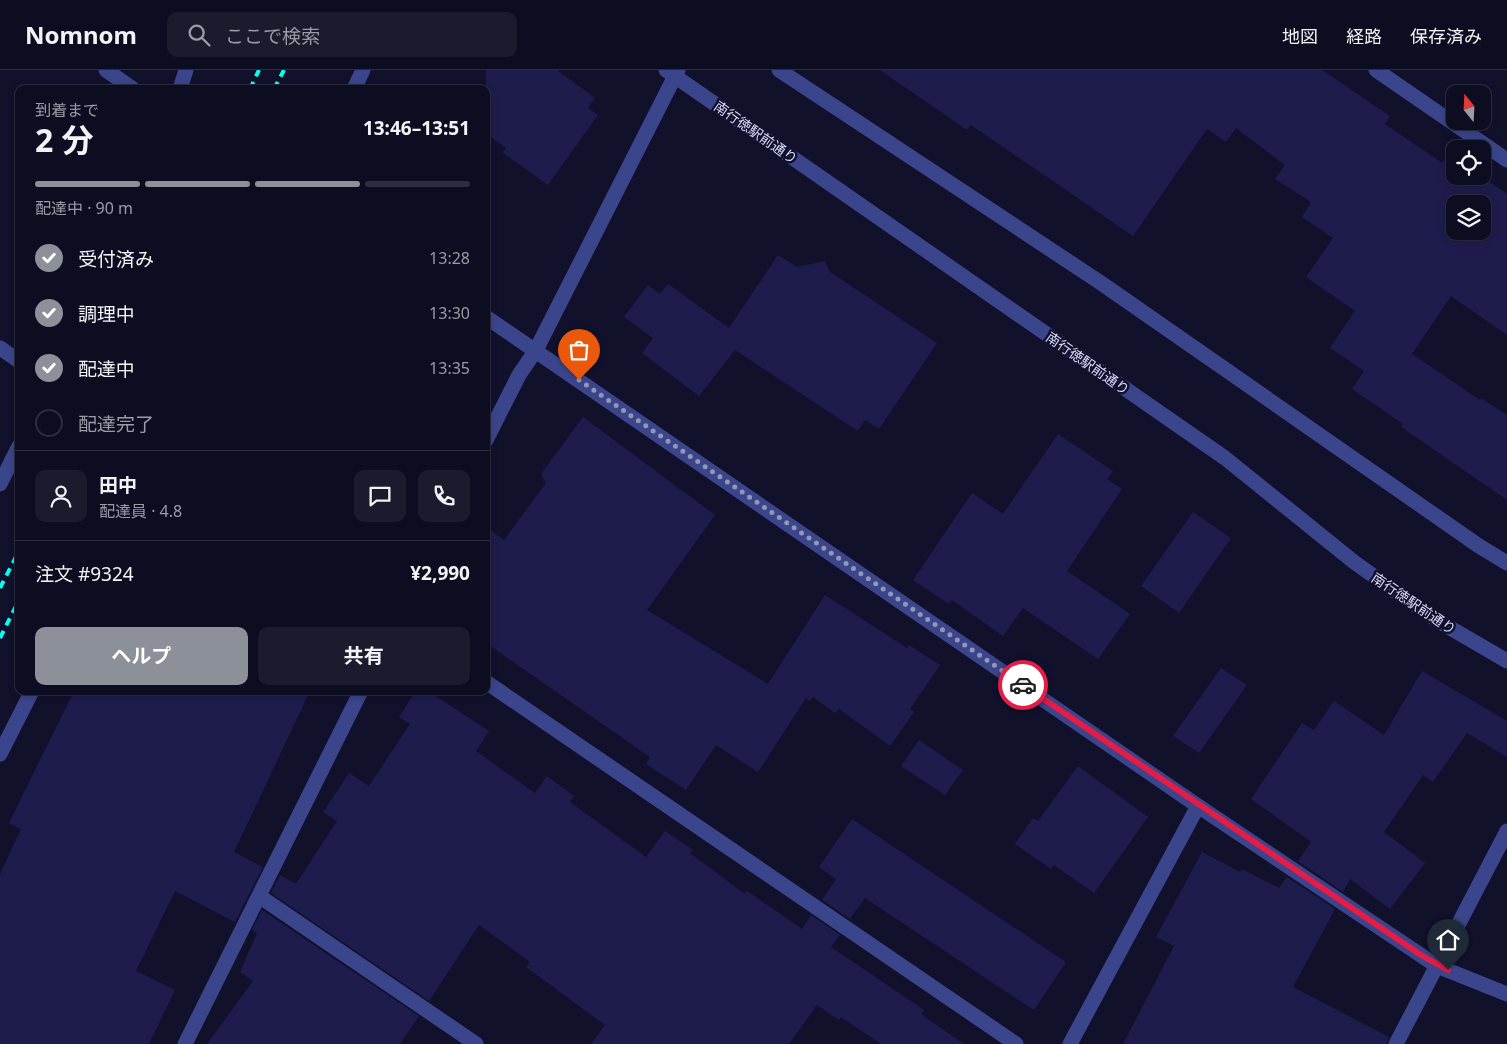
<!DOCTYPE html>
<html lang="ja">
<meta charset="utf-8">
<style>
:root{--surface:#0d0d21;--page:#1b1b2e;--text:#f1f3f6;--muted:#9a9ca5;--line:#2d2d3f;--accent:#8c9099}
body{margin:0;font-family:"Noto Sans","Noto Sans JP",sans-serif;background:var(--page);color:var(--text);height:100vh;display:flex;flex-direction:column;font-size:19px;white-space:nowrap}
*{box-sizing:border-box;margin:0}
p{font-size:16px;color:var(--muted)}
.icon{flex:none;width:28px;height:28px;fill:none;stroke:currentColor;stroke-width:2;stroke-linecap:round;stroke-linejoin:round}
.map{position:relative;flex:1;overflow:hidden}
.sheet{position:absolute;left:15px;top:15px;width:475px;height:610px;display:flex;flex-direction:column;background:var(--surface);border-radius:10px;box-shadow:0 2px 8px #0003,0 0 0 1px var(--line)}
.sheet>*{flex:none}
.needle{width:32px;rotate:342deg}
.buttons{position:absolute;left:1446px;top:15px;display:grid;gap:10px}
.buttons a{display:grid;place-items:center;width:45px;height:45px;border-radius:10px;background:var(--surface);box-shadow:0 2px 8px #0003,0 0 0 1px var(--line);font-size:25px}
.pin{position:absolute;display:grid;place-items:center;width:42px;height:42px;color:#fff;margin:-51px -21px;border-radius:50% 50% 50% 0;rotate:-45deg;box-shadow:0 0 5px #0007}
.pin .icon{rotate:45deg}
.courier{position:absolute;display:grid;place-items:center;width:50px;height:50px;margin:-25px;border:4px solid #e11d48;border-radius:50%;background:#fff;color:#222;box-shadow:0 1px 6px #0007}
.head em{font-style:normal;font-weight:700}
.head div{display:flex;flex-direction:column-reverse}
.head{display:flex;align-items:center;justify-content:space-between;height:85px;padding:0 20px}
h1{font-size:32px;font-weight:700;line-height:38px}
.bar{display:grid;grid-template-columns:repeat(4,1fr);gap:8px 5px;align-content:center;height:60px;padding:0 20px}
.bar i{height:6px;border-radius:4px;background:var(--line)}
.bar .current{background:var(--accent)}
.bar p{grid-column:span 4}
.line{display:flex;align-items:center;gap:12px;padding:0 20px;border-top:1px solid var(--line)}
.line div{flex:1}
.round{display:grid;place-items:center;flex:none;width:52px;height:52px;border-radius:10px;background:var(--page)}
ol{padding:0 20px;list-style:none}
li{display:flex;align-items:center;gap:15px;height:55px}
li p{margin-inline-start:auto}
li .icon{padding:5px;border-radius:50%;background:var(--accent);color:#fff;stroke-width:4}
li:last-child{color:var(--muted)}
li i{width:28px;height:28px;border:2px solid var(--line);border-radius:50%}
.primary-button{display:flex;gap:10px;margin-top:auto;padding:10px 20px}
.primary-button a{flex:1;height:58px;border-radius:10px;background:var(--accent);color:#fff;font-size:20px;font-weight:700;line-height:58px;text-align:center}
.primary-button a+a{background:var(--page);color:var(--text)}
header{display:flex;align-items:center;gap:30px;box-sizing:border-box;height:70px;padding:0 25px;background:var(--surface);border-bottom:1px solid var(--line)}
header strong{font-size:24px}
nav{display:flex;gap:28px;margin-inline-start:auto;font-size:18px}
.search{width:350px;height:45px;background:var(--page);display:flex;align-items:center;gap:12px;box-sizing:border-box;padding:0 18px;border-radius:10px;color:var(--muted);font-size:19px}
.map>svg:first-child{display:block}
</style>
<header>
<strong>Nomnom</strong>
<div class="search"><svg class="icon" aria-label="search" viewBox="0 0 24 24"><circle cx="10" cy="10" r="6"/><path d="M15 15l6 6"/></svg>ここで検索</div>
<nav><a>地図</a><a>経路</a><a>保存済み</a></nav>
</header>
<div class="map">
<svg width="1507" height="974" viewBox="0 0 1507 974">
<rect width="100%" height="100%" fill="#11112c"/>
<path fill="#1e1c4d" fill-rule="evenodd" d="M486,0H557L595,28L588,38L598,45L548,115L503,83L506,78L486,64Z
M880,0H1322L1390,46L1385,54L1442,93L1449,84L1455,89V106H1481L1507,124V265L1451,226L1412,284L1480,330L1481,328L1507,345V430L1401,357L1403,354L1352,319L1364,301L1330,278L1355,241L1306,207L1333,168L1302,147L1311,132L1275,109L1285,95L1236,58L1226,72L1207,59L1133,166L971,55L967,60ZM1455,134H1482V161H1455Z
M778,185L797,197L825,191L830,202L937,273L879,359L865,350L858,361L735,280L699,326L642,283L653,268L624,247L648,215L660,224L668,214L729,258Z
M583,347L715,445L647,540L768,614L825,525L907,578L909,575L940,595L910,639L914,642L890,676L839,639L835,643L813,627L810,631L806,628L758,702L716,675L686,720L646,694L650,687L486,573V457L504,470L546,413L541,404Z
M1058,364L1113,401L1107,409L1122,419L1067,501L1130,544L1098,589L1023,538L1003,566L952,530L949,534L913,510L972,423L1003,444Z
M1193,442L1231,468L1179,543L1141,516Z
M1221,598L1247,615L1199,683L1173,666Z
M1422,601L1507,651V687L1467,663L1433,712L1423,705L1384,762L1425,793L1390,839L1350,809L1343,822L1298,791L1311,772L1251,729L1302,653L1314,660L1334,631L1384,665Z
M74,621H310L234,782L263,797L235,852L175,821L136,901L175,920L149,974H0V804L21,759L9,753Z
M416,621H428L489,661L476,681L535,723L547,706L574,726L570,732L646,787L665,761L693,780L690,783L745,824L747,821L802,859L811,845L840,865L831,877L924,940L921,944L964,974H881L841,947L839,950L817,935L789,974H591L605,955L526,897L530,892L479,855L429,931L271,823L280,805L296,814L337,751L323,742L349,703L369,716L410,654L399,647Z
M919,670L963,700L945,725L901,696Z
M1078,696L1148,747L1094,823L1054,795L1051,799L1015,774L1033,748L1038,751Z
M852,749L1066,892L1034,940L865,828L850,849L822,830L836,809L819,797Z
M1202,782L1240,802L1242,799L1279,818L1287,807L1335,839L1293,917L1389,967L1387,974H1123L1174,876L1156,867Z
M262,840L419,946L400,974H207L253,911L240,902L257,863L252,860Z"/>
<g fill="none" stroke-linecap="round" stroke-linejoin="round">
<path stroke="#3b458b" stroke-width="15" d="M106,0L133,19
M666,0L1225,388L1354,492L1396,522L1440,552L1507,591
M779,0L1101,213L1479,476L1507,493
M1376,0L1507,90
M180,19L186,0
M354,19L363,0
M486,247L1198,736L1437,896L1507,924
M0,278L19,291
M486,370L519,305L536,280L678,0
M0,414L19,376
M486,612L1016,974
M0,684L32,621
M259,826L476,974
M185,974L361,621
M1070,974L1198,736
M1396,974L1507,761"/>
<path stroke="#07fff1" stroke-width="4" stroke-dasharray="8 6" stroke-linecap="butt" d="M250,19L259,0
M274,19L284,0
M0,518L19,481
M0,568L19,530"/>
</g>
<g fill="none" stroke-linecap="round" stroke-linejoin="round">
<path stroke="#9496b5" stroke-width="5" stroke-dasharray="0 9" d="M579,310L1023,615"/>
<path stroke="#e11d48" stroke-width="6" d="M1023,615L1421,885L1448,900"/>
</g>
<g text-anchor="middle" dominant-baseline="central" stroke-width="5" stroke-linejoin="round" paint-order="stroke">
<g font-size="14" fill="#dbddff" stroke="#11112c">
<text transform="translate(756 62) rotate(35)">南行徳駅前通り</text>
<text transform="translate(1088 293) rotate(35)">南行徳駅前通り</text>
<text transform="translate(1414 533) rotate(34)">南行徳駅前通り</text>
</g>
</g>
</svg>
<div class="buttons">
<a><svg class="needle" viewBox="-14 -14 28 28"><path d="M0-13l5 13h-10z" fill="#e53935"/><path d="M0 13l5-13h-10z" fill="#9a9ca5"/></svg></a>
<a><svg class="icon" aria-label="locate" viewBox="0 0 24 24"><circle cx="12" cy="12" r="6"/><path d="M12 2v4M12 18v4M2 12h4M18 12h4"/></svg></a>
<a><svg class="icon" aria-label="layers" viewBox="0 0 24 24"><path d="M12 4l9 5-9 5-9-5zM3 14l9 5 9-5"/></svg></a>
</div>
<div class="pin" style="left:579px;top:310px;background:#ea580c"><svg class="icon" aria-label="bag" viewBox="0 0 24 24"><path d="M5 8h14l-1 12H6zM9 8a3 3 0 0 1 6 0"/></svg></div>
<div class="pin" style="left:1448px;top:900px;background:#1f2937"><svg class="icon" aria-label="home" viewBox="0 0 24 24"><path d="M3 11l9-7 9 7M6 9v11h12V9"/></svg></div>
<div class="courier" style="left:1023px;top:615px"><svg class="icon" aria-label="car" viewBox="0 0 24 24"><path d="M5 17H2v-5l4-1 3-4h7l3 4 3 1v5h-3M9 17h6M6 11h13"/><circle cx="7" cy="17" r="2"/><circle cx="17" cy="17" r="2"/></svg></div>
<section class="sheet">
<div class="head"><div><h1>2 分</h1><p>到着まで</p></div><em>13:46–13:51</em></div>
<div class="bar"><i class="current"></i><i class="current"></i><i class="current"></i><i></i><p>配達中 · 90 m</p></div>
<ol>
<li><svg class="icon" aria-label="check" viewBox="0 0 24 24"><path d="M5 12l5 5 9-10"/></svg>受付済み<p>13:28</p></li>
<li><svg class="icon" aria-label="check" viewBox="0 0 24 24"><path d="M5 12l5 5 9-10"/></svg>調理中<p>13:30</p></li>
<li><svg class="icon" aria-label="check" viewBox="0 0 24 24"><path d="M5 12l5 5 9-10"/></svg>配達中<p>13:35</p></li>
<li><i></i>配達完了</li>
</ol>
<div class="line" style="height:90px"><a class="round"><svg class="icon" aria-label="person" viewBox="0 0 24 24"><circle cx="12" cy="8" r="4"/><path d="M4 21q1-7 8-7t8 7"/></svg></a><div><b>田中</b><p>配達員 · 4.8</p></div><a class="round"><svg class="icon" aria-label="chat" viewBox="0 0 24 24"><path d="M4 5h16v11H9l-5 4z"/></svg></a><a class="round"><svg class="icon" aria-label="phone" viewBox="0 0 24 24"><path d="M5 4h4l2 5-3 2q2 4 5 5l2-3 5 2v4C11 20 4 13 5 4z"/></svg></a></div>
<div class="line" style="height:65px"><div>注文 #9324</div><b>¥2,990</b></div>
<div class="primary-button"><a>ヘルプ</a><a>共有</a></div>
</section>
</div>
